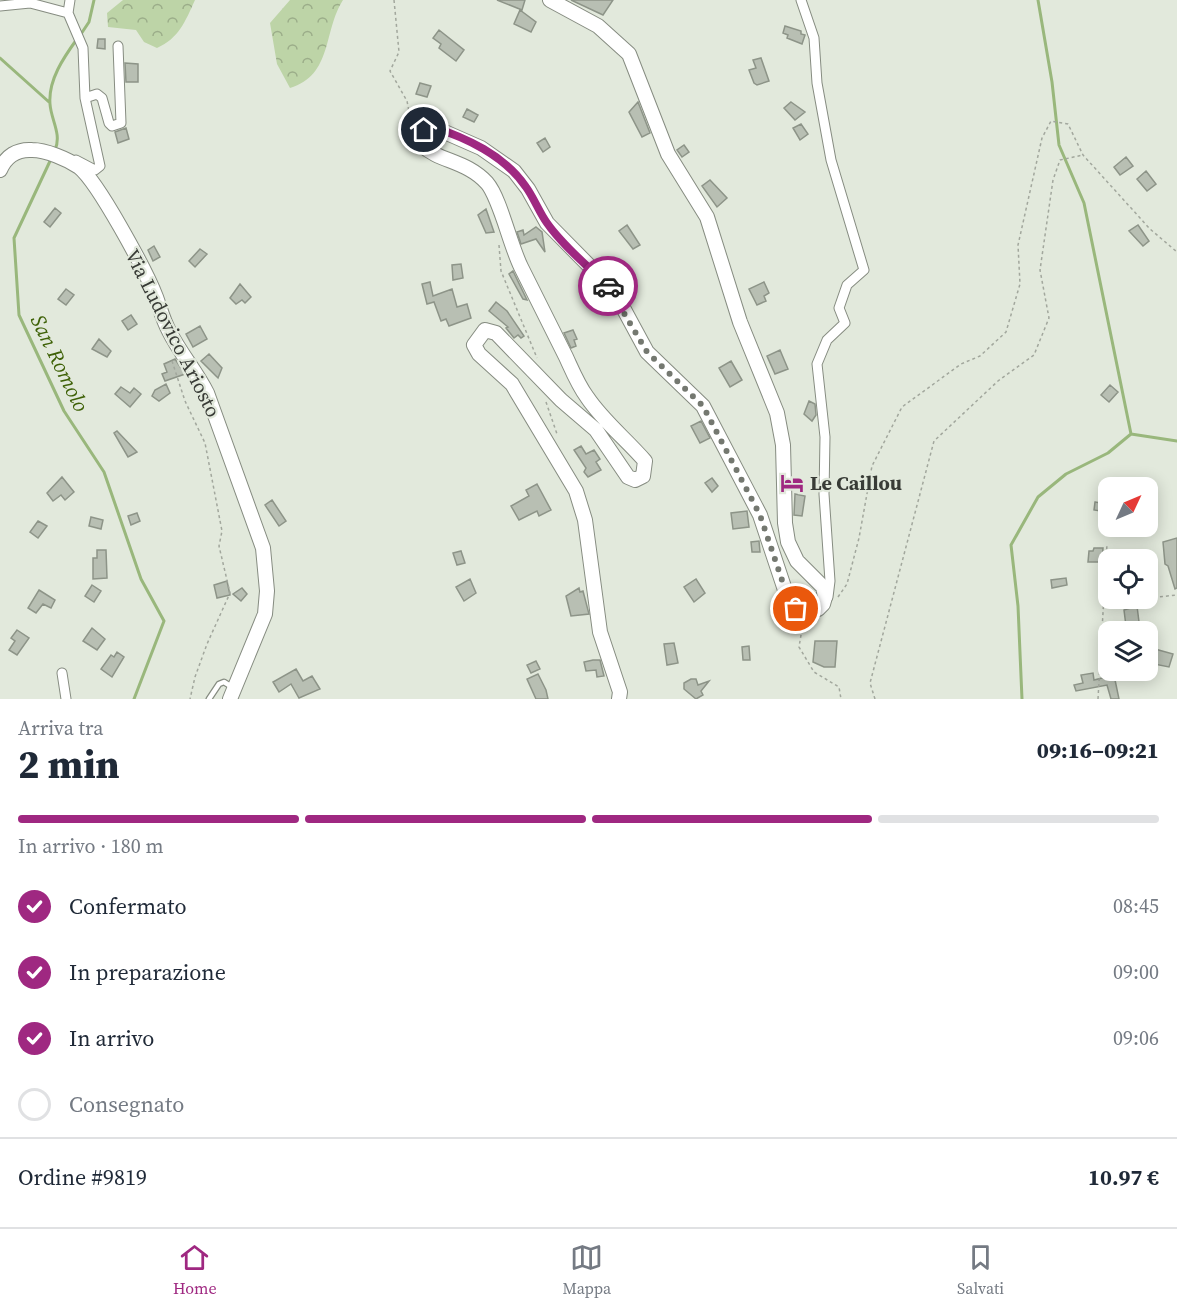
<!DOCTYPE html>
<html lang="it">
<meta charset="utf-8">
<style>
:root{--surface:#fff;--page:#f2f2f3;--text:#1f2937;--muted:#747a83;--line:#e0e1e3;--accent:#9f2881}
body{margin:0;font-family:"Source Serif 4",serif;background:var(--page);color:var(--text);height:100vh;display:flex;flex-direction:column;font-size:22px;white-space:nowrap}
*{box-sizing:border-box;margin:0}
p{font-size:20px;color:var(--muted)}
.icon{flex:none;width:33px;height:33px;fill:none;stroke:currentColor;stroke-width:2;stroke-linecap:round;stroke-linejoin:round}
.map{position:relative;height:699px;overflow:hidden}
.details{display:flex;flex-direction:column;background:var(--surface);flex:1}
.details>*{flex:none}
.needle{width:39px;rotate:46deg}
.buttons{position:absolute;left:1098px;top:477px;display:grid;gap:12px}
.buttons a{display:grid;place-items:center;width:60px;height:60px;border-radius:12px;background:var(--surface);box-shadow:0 3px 15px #0003;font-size:30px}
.pin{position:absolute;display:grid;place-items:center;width:51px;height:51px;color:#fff;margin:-26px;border:3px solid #fff;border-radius:50%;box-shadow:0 2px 6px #0007}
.courier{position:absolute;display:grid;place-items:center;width:60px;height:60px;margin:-30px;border:4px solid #9f2881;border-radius:50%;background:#fff;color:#222;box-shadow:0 2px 8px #0007}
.overview em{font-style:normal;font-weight:800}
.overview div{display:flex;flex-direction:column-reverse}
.overview{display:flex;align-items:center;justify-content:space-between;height:102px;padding:0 18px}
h1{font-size:39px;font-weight:800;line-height:45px}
.bar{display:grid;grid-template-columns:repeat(4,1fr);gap:9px 6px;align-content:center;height:72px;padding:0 18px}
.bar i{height:8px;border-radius:4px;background:var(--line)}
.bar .on{background:var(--accent)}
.bar p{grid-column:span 4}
.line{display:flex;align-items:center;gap:15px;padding:0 18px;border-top:2px solid var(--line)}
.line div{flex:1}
ol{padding:0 18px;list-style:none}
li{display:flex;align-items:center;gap:18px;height:66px}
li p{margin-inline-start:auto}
li .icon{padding:6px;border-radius:50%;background:var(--accent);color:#fff;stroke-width:4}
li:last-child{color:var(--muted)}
li i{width:33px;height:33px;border:3px solid var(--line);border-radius:50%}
.tabs{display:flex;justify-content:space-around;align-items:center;height:84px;border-top:2px solid var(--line);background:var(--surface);font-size:16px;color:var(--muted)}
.tabs a{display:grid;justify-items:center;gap:3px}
.tabs .on{color:var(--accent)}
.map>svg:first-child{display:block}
</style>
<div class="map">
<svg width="1177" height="699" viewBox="0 0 1177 699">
<defs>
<pattern id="forest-crowns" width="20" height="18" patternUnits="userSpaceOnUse" patternTransform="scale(1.5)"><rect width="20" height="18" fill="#bdd4a7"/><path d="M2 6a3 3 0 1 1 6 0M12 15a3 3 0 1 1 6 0" fill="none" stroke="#9bad89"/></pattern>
</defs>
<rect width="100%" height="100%" fill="#e2e9dc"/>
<path fill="url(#forest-crowns)" d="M123,0H195C185,22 179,38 157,48L144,42L136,30L108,27L107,13Z
M290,0H343C323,31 333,75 290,88L277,64L270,23Z"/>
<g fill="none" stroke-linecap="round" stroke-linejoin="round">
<path stroke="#99b77c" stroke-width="3" d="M1038,0L1052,82L1059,145L1084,203L1131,434
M81,34L89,22L94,0
M0,58L49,102
M55,150C62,134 51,120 50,104C48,80 64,57 77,39
M51,159L14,238L19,315L64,411L104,472L141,579L164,621L134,699
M1131,434L1177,441
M1022,699L1018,606L1011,545L1038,497L1066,474L1108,453L1131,434"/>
</g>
<path fill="#b8bfb3" stroke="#8d9488" stroke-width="1.5" d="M497,0H525L522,10Z
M571,0H613L603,15Z
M520,10L536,22L531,32L514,24Z
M785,26L801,31V34L805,35L802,44L787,38L788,35L783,33Z
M439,30L464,50L456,61L439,48L441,44L433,38Z
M98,39H105V49L97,48Z
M761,58L769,81L757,85L754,83L749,70L756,68L753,60Z
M125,63L138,64V82H126Z
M420,83L431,86L427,97L416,94Z
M638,102L650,133L642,137L629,112Z
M791,102L805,112L795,120L784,108Z
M467,109L478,115L474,122L463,117Z
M801,124L808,134L800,140L793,128Z
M126,128L129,139L118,143L115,132Z
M545,138L550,147L543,152L537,143Z
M684,145L689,152L682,157L677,150Z
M1126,157L1133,166L1120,175L1114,167Z
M1146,171L1156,184L1147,191L1137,179Z
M710,180L727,198L717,207L702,186Z
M55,208L61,213L50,227L44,222Z
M486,209L494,232L486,233L478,215Z
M627,225L640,245L633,249L619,231Z
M1138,225L1149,241L1143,246L1129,231Z
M536,227L542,232L545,252L536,239L521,244L517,232L523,230L524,235Z
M154,246L160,257L153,261L148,250Z
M200,249L207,254L195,267L189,261Z
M461,264L463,278L453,280L452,265Z
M513,271L527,300L523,299L509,274Z
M430,282L433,296L452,289L457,307L467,304L471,318L449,326L446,319L441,321L434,302L427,304L422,284Z
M764,282L769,293L764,296L766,301L757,305L749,289Z
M240,284L251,297L245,303L242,300L236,304L230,298Z
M66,289L74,295L66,305L58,299Z
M496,302L507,311L524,336L521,338L518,335L514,338L506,328L508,327L489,311Z
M131,315L137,324L128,330L122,321Z
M200,326L207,339L193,347L186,334Z
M573,330L577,339L574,340L576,346L571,348L564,333Z
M99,339L111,351L107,357L92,349Z
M780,350L788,369L775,374L767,356Z
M209,354L222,368L218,378L201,361Z
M175,359L185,374L165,381L162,374L167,372L164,364Z
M731,361L742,380L730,387L719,368Z
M166,384L170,393L159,401L152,396L155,390Z
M1110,385L1118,392L1109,402L1101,395Z
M121,387L130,393L134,388L141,394L130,407L115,394Z
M809,401L815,404L816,415L812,421L804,414Z
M701,421L710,438L700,443L691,426Z
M117,431L137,452L128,457L114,433Z
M581,446L586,454L594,450L600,459L596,462L601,470L588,477L584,472L586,468L574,450Z
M62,477L74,492L65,500L61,495L53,501L47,493Z
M712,478L718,486L712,492L705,483Z
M537,484L551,510L539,516L537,511L519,520L511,506L529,496L526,490Z
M795,494L805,496L802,516L794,515Z
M272,500L286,521L279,526L265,505Z
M1095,502L1107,504L1106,512L1094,510Z
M747,511L749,527L733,529L731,513Z
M137,513L140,521L131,525L128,516Z
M91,517L103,520L101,529L89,526Z
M38,521L47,526L38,538L30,532Z
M1177,538V588L1175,589L1168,566L1165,564L1163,542Z
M759,541L760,552H752L751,542Z
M1094,548H1103L1102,562H1088L1089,551H1093Z
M97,550H106L107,578L93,579V558H97Z
M461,551L465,563L457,565L453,553Z
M1066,578L1067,585L1052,588L1051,580Z
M470,579L476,593L464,601L456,587Z
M696,579L705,593L694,602L684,587Z
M227,581L230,595L217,598L214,585Z
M92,585L101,591L94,602L85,596Z
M242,588L247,594L241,601L233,594Z
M579,588L580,592L583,591L589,614L571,616L566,596Z
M39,590L55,600L51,608L43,604L36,613L28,608Z
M1137,606L1139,622L1126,626L1124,610Z
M92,628L105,639L97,650L83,641Z
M17,630L29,638L17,655L9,650L15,641L11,638Z
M815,641H837L835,667H824L813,662Z
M674,643L678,663L667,665L664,644Z
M749,646L750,660H743L742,647Z
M1155,649L1173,654L1169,667L1149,663Z
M117,652L124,657L112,677L101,669L111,655L114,657Z
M593,660H600L604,676L597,677L596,670L586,671L584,662Z
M536,661L540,669L531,673L527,665Z
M296,669L303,681L312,676L320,689L299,698L291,684L279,692L273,682Z
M1093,673L1094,680L1114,675L1119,699H1111L1107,685L1076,691L1074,685L1083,683L1081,675Z
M538,674L546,690L548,699H536L527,679Z
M691,679H696L698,685L709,681L701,691L703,695L696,699L684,689V683Z"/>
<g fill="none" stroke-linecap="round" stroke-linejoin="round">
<g stroke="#868c81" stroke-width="7">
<path id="lane" d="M209,699L219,684L224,682L232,687"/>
</g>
<g stroke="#868c81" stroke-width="11">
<path id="street" d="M70,0L68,13L83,48L85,98L100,166L95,170L76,160
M801,0L814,38L817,83L831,160L864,270L847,285L839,308L845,323L827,340L817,364L825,437L824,494L830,581L828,597
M0,6L30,3L68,13
M85,98L97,94L102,98L109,123L112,126L121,123L118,46
M62,673L66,699"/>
</g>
<g stroke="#868c81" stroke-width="16">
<path id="secondary" d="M550,0L598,26L629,54L668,154L707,217L740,322L777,413L783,445L785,523L788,542L797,561L823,587L825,597L823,604L818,609L805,611L796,609L788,599L760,515L703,406L647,352L614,291L547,223L528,189L514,171L481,148L431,126L424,130L422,145C439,162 466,160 487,183C500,198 510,245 521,267C536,297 551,327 566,357C572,370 578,385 587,397C603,421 626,439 645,461L643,476L635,480L628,477L596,430L561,400L496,333L485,330L474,345L479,354L512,384L576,491L585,520L600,632L620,692L619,699
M0,170C6,156 17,149 32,150C46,150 67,159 79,167C98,182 146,271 156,297C160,308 163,320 169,331C180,353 196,371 207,393L263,548L267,591L265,614L230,699"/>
</g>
<path stroke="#a2a79d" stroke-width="1.5" stroke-dasharray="3 3" stroke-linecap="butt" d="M394,0L399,52L390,71L407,101L412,127
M499,245L501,271L537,358
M172,361L185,401L205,443L222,531L219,546L230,593L207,644L195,677L190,699
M546,402L557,434
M838,597L847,584L859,538L872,466L902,407L961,364L980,356L1006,332L1020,284L1018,245L1042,138L1051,121L1068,124L1083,155L1150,229L1177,252
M1148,598L1177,595
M803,623L799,647L814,672L839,687L841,699
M875,699L870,683L934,441L998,381L1034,355L1049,318L1040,270L1053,180L1060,160L1083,155
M1098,699L1107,544"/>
<use href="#lane" stroke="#fff" stroke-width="4.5"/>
<use href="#street" stroke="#fff" stroke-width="9"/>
<use href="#secondary" stroke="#fff" stroke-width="14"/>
</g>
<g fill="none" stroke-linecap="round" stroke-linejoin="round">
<path stroke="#747870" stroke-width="6" stroke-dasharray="0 10.8" d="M608,286L647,352L703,406L760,515L788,598L796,609"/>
<path stroke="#9f2881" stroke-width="8" d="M424,130L430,126C467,138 504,155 526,187C534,198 539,212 547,223C563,246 588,266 608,286"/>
</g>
<defs>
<g id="hotel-bare" transform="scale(1.8)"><path d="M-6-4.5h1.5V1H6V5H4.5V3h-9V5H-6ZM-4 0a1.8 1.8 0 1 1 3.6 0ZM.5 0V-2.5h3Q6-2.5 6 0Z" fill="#9f2881" stroke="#e2e9dc" stroke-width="2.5" paint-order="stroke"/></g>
</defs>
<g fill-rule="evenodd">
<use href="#hotel-bare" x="792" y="483"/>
</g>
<g text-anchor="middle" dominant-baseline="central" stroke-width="4.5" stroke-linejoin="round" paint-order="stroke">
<g font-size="20" fill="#383b36" stroke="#e2e9dc">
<text transform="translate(173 333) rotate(63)">Via Ludovico Ariosto</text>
</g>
<g font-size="20" font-weight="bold" fill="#383b36" stroke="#e2e9dc" text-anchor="start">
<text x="810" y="483">Le Caillou</text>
</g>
<g font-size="21" font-style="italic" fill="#3e6107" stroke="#e2e9dc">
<text transform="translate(60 363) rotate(64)">San Romolo</text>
</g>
</g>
</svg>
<div class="buttons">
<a><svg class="needle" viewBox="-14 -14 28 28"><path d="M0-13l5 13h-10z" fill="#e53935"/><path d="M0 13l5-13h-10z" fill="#747a83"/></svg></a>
<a><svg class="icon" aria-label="locate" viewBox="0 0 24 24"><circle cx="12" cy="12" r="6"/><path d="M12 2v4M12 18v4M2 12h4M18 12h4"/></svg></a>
<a><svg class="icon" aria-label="layers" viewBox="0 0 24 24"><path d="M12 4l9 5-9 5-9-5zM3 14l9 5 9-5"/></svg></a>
</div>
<div class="pin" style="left:796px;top:609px;background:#ea580c"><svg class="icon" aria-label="bag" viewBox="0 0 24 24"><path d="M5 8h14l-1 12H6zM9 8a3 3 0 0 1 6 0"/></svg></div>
<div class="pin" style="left:424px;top:130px;background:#1f2937"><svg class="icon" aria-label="home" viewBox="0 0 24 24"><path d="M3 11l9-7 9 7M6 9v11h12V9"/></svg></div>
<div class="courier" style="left:608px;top:286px"><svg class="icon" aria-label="car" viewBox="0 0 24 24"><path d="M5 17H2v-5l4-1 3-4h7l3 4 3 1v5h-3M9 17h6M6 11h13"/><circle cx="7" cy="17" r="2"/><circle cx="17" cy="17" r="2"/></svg></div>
</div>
<section class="details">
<div class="overview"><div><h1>2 min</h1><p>Arriva tra</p></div><em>09:16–09:21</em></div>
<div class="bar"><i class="on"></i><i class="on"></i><i class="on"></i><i></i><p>In arrivo · 180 m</p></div>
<ol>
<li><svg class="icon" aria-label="check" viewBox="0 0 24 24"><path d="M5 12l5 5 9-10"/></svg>Confermato<p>08:45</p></li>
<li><svg class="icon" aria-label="check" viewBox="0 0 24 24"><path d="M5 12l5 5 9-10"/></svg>In preparazione<p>09:00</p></li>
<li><svg class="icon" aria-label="check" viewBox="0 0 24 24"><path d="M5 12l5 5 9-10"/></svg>In arrivo<p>09:06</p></li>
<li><i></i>Consegnato</li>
</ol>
<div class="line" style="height:78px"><div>Ordine #9819</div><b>10.97 €</b></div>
</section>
<nav class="tabs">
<a class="on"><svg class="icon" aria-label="home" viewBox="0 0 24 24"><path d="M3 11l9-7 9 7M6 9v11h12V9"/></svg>Home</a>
<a><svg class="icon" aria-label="map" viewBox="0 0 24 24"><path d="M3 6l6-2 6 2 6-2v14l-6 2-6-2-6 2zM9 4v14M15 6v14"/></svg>Mappa</a>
<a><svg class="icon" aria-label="saved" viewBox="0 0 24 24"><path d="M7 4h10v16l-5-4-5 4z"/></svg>Salvati</a>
</nav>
